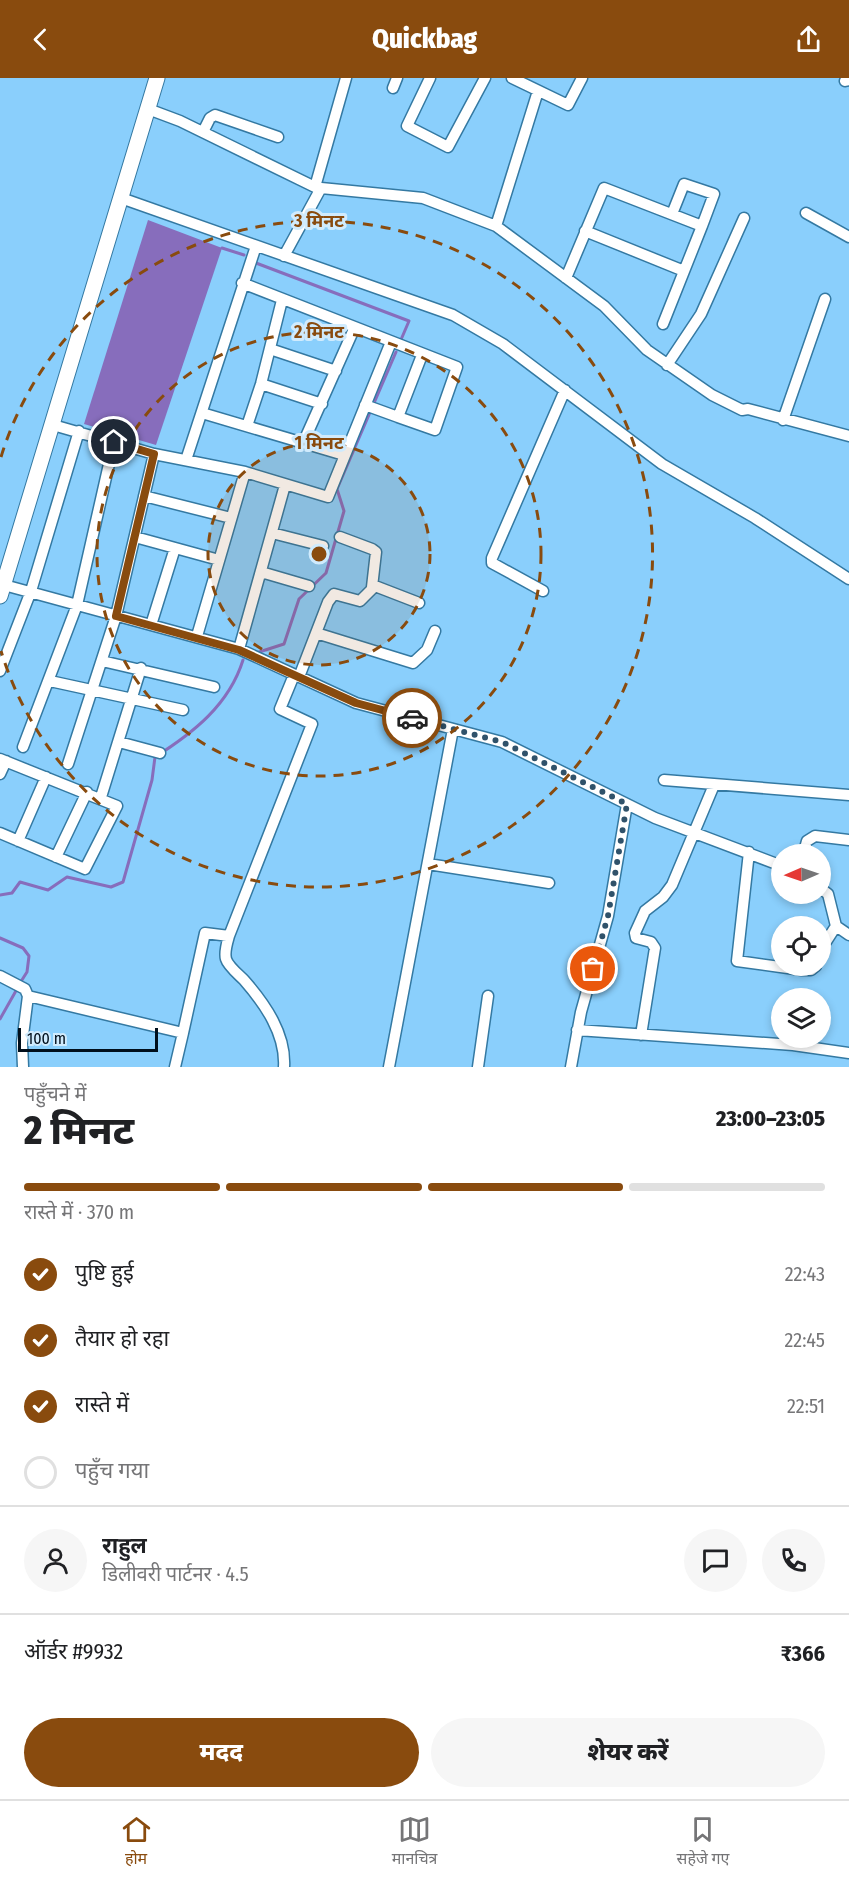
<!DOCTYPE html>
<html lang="hi">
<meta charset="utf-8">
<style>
:root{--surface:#fff;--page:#f6f6f6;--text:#202124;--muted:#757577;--line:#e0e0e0;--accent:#894b0e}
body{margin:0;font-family:"Fira Sans Condensed","Noto Sans Devanagari",sans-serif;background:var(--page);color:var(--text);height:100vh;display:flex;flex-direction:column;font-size:22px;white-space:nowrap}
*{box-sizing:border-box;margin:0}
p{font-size:20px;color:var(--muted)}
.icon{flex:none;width:33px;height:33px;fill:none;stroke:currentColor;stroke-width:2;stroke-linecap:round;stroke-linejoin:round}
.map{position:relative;height:989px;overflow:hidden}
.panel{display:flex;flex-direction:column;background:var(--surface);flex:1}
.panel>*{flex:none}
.needle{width:39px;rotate:268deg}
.buttons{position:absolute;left:771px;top:766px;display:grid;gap:12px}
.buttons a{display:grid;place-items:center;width:60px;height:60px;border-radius:50%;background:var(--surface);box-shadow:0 3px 9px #0003;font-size:30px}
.scale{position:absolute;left:18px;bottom:15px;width:140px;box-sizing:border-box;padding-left:6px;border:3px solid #000f1c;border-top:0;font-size:16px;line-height:21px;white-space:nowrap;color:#000f1c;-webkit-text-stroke:4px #d0ebfd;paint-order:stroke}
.pin{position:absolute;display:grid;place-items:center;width:51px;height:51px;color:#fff;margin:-26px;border:3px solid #fff;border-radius:50%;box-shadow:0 2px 6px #0007}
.courier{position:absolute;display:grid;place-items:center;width:60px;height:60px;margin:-30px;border:4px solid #894b0e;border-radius:50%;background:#fff;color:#222;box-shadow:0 2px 8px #0007}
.headline em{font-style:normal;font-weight:800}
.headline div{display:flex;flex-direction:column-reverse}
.headline{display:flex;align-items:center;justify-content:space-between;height:102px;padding:0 24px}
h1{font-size:39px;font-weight:800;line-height:45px}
.bar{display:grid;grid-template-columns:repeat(4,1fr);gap:9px 6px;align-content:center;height:72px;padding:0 24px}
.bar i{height:8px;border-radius:4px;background:var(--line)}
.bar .selected{background:var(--accent)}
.bar p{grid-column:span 4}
.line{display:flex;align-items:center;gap:15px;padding:0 24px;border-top:2px solid var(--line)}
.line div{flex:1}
.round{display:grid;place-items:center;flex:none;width:63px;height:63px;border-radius:32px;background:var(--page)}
ol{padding:0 24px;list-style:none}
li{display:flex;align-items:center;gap:18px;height:66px}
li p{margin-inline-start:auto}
li .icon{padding:6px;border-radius:50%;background:var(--accent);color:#fff;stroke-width:4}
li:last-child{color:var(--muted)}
li i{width:33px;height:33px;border:3px solid var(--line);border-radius:50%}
.action{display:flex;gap:12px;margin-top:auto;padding:12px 24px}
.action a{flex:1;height:69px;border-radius:36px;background:var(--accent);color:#fff;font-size:24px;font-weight:800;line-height:69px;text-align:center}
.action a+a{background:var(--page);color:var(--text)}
header{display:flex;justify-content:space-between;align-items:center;height:78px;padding:0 24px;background:var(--accent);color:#fff;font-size:27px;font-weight:800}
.tabs{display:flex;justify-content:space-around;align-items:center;height:84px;border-top:2px solid var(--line);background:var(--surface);font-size:16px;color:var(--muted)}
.tabs a{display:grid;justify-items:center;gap:3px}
.tabs .selected{color:var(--accent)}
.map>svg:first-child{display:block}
</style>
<header><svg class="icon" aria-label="back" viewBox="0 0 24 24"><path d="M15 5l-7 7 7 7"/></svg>Quickbag<svg class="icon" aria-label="share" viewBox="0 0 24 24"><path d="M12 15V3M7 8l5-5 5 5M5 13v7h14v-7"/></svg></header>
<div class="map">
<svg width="849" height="989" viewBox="0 0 849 989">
<rect width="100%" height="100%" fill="#8acffc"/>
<path fill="#876dbc" d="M148,142L222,170L156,367L84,346Z"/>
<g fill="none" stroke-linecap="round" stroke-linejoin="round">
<path stroke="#876dbc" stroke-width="3" d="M222,170L244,177
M256,185L409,243L400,264
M256,575L284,566L299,521L326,495L344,433L337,411L396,274
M0,817L12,815L20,804L48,812L67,799L111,809L123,804L152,702L155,679C193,655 229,627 243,582
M0,860L23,870L29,878L27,894L20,905
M0,941L17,911"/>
<g stroke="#3479a2" stroke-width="13">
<path id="street" d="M430,0L407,48L448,69L485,0
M512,0L568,27L582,0
M845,3L849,2
M393,10L397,0
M148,31L180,43L319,111
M203,54L210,40L215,37L278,59
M315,109L346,0
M121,120L453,237L503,266L662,386L755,440L849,501
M806,135L849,159
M672,136L684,106L714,116L702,148
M496,148L538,13
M585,153L684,193
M284,178L321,110L423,120L496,148L604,228L647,272L712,317L742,332L748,331L849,358
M566,200L604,110L702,148L663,246
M242,205L457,289L435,352L398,339L422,277
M270,271L336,293
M667,287L701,236L744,140
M261,306L322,326
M365,327L398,339
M202,335L344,377
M783,342L825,221
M53,347L154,376L245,394L328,419L391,264
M247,348L261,306L282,222
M304,363L354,251
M186,382L256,168
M144,418L231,440
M272,455L323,468
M135,459L219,482
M340,459L372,471L376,474L372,509
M261,494L309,508
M4,507L239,571L356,625L502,664L655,740L782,788
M543,513L492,485V480L565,312
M151,547L175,470
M316,555L413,585L427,572L435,553
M197,558L245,394
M239,571L285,407
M102,583L214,609
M0,593L31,513L79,353
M299,599L328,524L334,516L360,523L375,508L419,525
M50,603L183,632
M119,664L160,675
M23,669L77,527L114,364
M0,681L117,728L85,791L0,755
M68,686L116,538L154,376
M0,696L6,683
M664,702L849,717
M101,719L141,590
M18,763L46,699
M749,774L737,883L802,892H811L816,888
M803,777L807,763L815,758L849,762
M56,779L87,714
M428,786L549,805
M820,810L828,816L836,848L849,857
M820,873L836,848
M0,898L25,911L28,918L22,965L23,989
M28,918L183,955L205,855L229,858
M577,952L793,967L849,975
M641,957L655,870L651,864L636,860L635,855L645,833L663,819L672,807L714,707
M175,989L183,955
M284,989C286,956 265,926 244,902C238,896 228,888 226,881C224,874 227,865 229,858L312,646L280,631L294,597
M389,989L453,651
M478,989L488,918
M571,989L581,934L608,838L627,726"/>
</g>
<g stroke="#3479a2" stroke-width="17">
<path id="secondary" d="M0,518L157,0"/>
</g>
<use href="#street" stroke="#fff" stroke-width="10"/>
<use href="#secondary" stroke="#fff" stroke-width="15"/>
</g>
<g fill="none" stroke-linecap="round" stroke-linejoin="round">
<path stroke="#30526a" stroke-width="6" stroke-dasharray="0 10.8" d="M412,640L502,664L627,726L608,838L593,891"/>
<path stroke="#894b0e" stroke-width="8" d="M114,364L154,376L116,538L239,572L356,625L412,640"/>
</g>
<circle cx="319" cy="476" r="111" fill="#894b0e" fill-opacity=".12"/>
<g fill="none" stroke="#894b0e" stroke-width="3" stroke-dasharray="10 8">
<circle cx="319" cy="476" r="111"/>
<circle cx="319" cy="476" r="222"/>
<path d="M1 379A333 333 0 1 1 1 573"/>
</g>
<circle cx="319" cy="476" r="9" fill="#894b0e" stroke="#d0ebfd" stroke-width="3"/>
<g font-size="18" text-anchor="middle" font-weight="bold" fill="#894b0e" stroke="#d0ebfd" stroke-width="6" stroke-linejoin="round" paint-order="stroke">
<text x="319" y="149">3 मिनट</text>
<text x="319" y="260">2 मिनट</text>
<text x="319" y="371">1 मिनट</text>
</g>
</svg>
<div class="buttons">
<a><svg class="needle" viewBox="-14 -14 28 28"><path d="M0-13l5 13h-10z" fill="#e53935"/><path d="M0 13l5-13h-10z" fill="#757577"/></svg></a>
<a><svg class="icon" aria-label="locate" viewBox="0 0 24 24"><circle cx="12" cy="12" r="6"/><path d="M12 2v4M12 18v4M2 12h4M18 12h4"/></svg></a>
<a><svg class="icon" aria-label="layers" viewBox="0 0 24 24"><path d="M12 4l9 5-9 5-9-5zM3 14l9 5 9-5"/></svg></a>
</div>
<div class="scale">100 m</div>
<div class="pin" style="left:593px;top:891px;background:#ea580c"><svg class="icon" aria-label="bag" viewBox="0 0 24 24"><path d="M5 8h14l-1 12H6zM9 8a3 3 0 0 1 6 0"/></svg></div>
<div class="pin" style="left:114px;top:364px;background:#1f2937"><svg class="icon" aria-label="home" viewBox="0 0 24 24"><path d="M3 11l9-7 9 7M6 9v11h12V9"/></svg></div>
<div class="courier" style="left:412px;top:640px"><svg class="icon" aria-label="car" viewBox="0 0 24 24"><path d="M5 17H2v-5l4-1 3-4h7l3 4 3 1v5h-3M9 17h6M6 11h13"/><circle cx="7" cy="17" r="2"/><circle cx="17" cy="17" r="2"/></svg></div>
</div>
<section class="panel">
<div class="headline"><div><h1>2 मिनट</h1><p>पहुँचने में</p></div><em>23:00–23:05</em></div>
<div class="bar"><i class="selected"></i><i class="selected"></i><i class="selected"></i><i></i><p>रास्ते में · 370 m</p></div>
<ol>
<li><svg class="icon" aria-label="check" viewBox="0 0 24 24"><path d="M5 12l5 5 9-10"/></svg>पुष्टि हुई<p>22:43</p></li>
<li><svg class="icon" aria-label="check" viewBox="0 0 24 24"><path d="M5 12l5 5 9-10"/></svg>तैयार हो रहा<p>22:45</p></li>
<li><svg class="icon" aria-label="check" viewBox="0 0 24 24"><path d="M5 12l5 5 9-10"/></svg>रास्ते में<p>22:51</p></li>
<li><i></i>पहुँच गया</li>
</ol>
<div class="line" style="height:108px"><a class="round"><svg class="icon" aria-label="person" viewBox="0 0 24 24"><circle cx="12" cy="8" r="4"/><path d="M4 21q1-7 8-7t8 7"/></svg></a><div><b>राहुल</b><p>डिलीवरी पार्टनर · 4.5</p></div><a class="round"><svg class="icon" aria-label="chat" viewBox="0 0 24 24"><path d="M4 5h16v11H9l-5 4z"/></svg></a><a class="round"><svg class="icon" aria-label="phone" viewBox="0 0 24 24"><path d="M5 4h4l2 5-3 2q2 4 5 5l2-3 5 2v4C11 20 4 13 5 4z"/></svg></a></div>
<div class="line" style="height:78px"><div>ऑर्डर #9932</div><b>₹366</b></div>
<div class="action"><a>मदद</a><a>शेयर करें</a></div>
</section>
<nav class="tabs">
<a class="selected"><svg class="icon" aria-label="home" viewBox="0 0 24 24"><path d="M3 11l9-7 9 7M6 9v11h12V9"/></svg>होम</a>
<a><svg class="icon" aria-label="map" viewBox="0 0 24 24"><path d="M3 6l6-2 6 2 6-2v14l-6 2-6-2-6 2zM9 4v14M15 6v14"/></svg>मानचित्र</a>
<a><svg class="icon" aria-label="saved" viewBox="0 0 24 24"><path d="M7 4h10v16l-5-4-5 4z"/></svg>सहेजे गए</a>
</nav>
